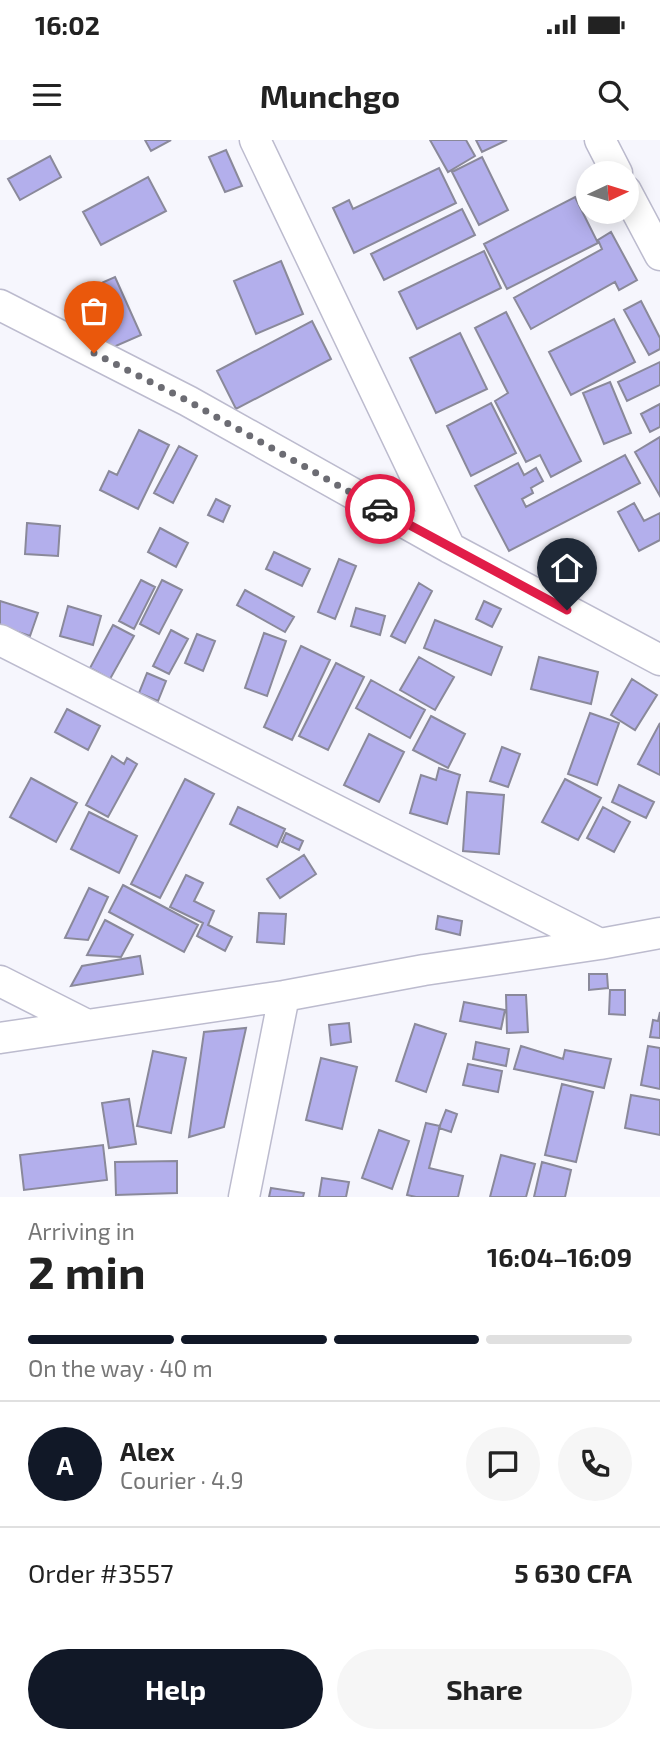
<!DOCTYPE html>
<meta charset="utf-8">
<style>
:root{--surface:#fff;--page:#f6f6f6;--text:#222;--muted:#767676;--line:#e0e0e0;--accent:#111827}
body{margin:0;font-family:"Exo 2",sans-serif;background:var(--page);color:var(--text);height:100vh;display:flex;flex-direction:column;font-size:26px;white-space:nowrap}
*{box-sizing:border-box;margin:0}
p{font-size:23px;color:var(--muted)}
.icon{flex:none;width:38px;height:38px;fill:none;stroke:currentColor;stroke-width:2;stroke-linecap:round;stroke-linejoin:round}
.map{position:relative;height:1057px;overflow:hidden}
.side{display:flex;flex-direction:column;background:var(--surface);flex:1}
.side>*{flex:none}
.needle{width:46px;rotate:86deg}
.tools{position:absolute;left:576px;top:21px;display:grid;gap:14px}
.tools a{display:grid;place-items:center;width:63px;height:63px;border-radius:50%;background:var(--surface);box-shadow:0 4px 18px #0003;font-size:35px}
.pin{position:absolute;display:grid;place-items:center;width:60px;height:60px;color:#fff;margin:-72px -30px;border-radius:50% 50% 50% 0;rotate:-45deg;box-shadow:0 0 7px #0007}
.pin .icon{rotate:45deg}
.courier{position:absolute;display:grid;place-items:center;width:70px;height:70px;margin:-35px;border:5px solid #e11d48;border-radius:50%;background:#fff;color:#222;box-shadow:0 2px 9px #0007}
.head em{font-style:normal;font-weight:700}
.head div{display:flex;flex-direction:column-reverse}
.head{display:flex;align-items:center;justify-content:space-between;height:119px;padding:0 28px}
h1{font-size:46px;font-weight:700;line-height:52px}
.bar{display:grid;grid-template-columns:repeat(4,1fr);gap:10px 7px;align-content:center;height:84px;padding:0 28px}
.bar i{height:9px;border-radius:5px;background:var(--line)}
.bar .on{background:var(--accent)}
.bar p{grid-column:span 4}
.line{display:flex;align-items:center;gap:18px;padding:0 28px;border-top:2px solid var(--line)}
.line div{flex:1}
.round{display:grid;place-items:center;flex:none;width:74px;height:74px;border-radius:37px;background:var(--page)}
.button{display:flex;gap:14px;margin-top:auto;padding:14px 28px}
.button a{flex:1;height:80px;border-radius:42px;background:var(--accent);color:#fff;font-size:28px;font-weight:700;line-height:80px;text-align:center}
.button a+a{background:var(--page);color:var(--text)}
.status{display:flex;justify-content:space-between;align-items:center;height:49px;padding:0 35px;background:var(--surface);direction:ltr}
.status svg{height:19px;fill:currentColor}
header{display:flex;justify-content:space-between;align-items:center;height:91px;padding:0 28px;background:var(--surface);font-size:32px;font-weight:700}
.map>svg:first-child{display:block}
</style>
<div class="status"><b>16:02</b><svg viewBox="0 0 49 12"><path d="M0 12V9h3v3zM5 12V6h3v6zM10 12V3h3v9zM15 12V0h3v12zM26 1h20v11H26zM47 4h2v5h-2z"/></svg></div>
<header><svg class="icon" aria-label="menu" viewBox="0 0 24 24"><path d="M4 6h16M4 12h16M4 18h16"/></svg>Munchgo<svg class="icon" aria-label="search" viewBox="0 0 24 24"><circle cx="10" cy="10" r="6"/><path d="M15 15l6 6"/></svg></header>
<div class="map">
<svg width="660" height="1057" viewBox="0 0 660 1057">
<rect width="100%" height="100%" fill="#f6f6fd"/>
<path fill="#b3afec" stroke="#8a899a" stroke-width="2" d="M145,0H171L151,11Z
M430,0H466L475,16L448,32Z
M476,0H507L482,12Z
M226,10L242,46L225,52L209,17Z
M50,16L61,37L20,60L8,39Z
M482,17L508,70L479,85L452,32Z
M439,28L456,63L354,113L333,68L349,60L353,69Z
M148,37L166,71L101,105L83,72Z
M575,57L598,103L507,149L484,104Z
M462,69L475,95L384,140L371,114Z
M611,92L637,140L619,150L615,142L531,189L514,158L602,109L598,100Z
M484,111L501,148L417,189L399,152Z
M281,121L303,174L256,194L234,141Z
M115,137L141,195L109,209L83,151Z
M641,161L660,198V209L649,215L624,170Z
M506,172L581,321L551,337L540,315L526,322L495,261L508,253L475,188Z
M614,179L635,222L571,255L549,212Z
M312,181L331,219L236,269L217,231Z
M460,193L487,249L436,273L410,218Z
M660,222V245L627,261L618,242Z
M610,242L631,293L604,304L583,253Z
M491,263L516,313L471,336L447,286Z
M660,264V287L650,292L641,274Z
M139,290L169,305L138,369L100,350L109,331L117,335Z
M660,297V356L635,312Z
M179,306L197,316L173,363L154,353Z
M625,315L640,343L509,411L475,346L518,323L524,335L536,328L543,341L531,348L533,353L522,359L526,367Z
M216,359L230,366L223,382L208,375Z
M634,363L644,381L660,373V400L639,411L618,372Z
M27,383L60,386L58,416L25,414Z
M160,388L188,403L176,427L148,412Z
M274,412L310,429L302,446L266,429Z
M339,419L356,426L335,479L318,472Z
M141,440L155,447L134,489L119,481Z
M162,440L182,450L159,494L140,484Z
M419,443L432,451L405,503L391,496Z
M245,450L294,477L285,492L237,465Z
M0,461L38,473L30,496L0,486Z
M484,461L501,469L492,487L476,479Z
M68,466L101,476L93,505L60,496Z
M356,468L385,476L380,495L351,486Z
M435,480L502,507L491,535L424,508Z
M113,485L134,496L110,539L90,528Z
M171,490L188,499L169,534L153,526Z
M264,493L286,501L267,556L245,548Z
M197,494L215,501L203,531L185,523Z
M301,506L330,520L292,600L264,587Z
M419,517L454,537L435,570L400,550Z
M539,517L598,532L591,564L531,549Z
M336,523L364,537L328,610L299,596Z
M147,533L166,541L158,561L139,553Z
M632,539L657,555L635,590L611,575Z
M371,540L425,570L410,598L356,568Z
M67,569L100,586L88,610L55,592Z
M590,573L619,583L597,645L568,634Z
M431,576L465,594L448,628L413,610Z
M660,583V635L638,624Z
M369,594L404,612L379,662L344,645Z
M502,607L520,614L508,647L490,641Z
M112,616L124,624L127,618L137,624L108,677L86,665Z
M439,628L460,635L447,684L410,673L421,635L436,640Z
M31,638L77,663L56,702L10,677Z
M185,639L214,654L160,758L131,744Z
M565,639L601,658L578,700L542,682Z
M619,645L654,662L646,678L612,662Z
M467,652L504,655L499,714L463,711Z
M238,667L285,689L277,707L230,684Z
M603,667L630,682L614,712L587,698Z
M89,672L137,696L119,733L71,709Z
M286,693L303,701L299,710L282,702Z
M304,715L316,734L280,758L267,739Z
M186,735L203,743L194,761L214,771L208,785L232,797L225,811L197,796L203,783L170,767Z
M123,745L198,785L184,812L109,772Z
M89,748L108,757L88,800L65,798Z
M259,773L286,774L284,804L257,802Z
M438,776L462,781L460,795L436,789Z
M105,780L133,795L121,817L87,815Z
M140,816L143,834L71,846L82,826Z
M589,834H607L608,848L589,850Z
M610,850H625V875L609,874Z
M506,855H526L528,892L507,893Z
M464,862L505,870L501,889L460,881Z
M660,872V898L650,897L653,880L658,881Z
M349,883L351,902L331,905L329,885Z
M415,884L446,894L426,952L396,941Z
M246,888L224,987L189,997L204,892Z
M476,902L509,909L506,926L473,919Z
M521,906L563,919L565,910L611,919L604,948L514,929Z
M648,906L660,908V949L641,945Z
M153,911L186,918L171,993L137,986Z
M321,918L357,927L342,989L306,980Z
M468,924L502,931L498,952L463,945Z
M562,944L593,952L576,1022L545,1015Z
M631,955L660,960V995L625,988Z
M129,959L136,1004L109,1008L102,963Z
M446,970L457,974L451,992L439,988Z
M426,983L440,986L429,1028L463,1036L458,1057H416L407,1055Z
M379,990L409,1001L392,1049L362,1038Z
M103,1005L107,1040L24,1050L20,1015Z
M501,1015L535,1024L526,1057H490Z
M177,1021V1053L116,1055L115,1022Z
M542,1022L571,1030L565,1057H534Z
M322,1038L349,1042L346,1057H319Z
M271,1048L304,1053L303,1057H269Z"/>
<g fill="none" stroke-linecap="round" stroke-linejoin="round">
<g stroke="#bcbbce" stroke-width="33">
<path id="minor" d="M255,0L450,408
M600,0L617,33
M626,51L660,115
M0,165L188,261L450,408L660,520
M0,500L600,804
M0,841L85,884
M0,898L284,856L424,830L600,804L660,793
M244,1057L284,856"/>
</g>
<use href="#minor" stroke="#fff" stroke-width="30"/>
</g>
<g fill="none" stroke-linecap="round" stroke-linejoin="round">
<path stroke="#6c6c73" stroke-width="7" stroke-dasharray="0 12.6" d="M94,213L188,261L380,369"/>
<path stroke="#e11d48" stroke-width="9" d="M380,369L567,470"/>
</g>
</svg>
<div class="tools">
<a><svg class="needle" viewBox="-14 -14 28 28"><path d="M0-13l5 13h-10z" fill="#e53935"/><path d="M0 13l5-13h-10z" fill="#767676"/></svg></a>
</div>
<div class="pin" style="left:94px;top:213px;background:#ea580c"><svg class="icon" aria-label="bag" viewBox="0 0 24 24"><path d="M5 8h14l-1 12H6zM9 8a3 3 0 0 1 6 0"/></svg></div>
<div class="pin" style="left:567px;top:470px;background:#1f2937"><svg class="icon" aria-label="home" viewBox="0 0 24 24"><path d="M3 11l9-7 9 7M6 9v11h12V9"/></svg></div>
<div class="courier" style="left:380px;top:369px"><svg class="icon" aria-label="car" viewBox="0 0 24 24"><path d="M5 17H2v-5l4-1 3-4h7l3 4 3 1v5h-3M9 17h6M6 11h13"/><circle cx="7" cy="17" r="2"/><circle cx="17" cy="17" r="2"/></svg></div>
</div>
<section class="side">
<div class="head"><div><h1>2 min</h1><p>Arriving in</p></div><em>16:04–16:09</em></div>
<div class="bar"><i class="on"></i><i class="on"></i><i class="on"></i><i></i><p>On the way · 40 m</p></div>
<div class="line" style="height:126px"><b class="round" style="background:var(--accent);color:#fff">A</b><div><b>Alex</b><p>Courier · 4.9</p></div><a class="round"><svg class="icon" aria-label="chat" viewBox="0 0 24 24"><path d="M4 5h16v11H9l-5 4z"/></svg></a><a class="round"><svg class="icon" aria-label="phone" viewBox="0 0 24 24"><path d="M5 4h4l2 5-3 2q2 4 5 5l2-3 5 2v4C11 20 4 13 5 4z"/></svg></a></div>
<div class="line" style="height:91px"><div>Order #3557</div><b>5 630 CFA</b></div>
<div class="button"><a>Help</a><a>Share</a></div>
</section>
